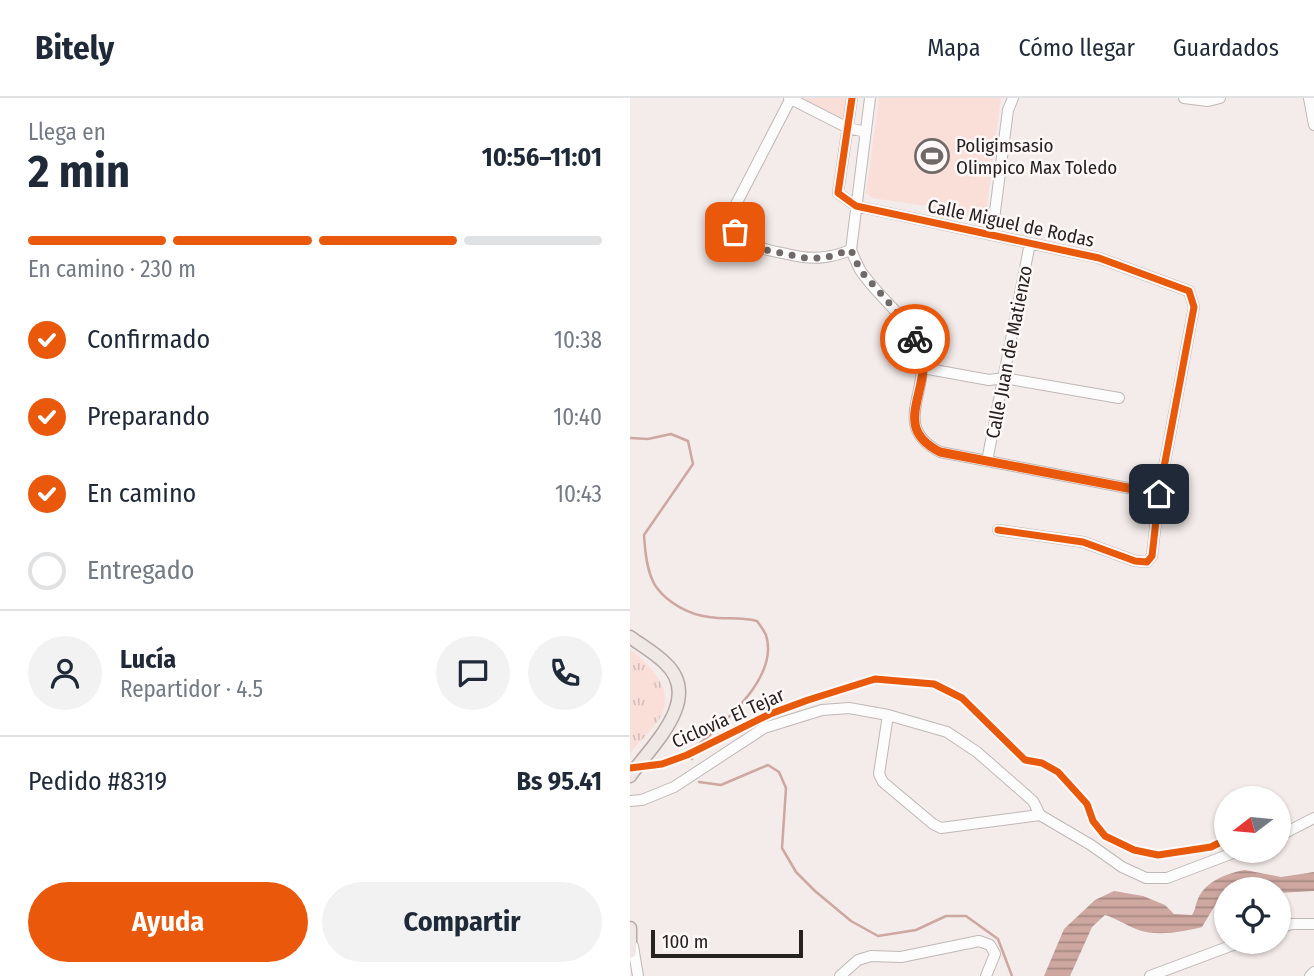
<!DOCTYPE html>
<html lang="es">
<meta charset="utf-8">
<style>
:root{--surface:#fff;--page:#f2f2f3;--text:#1f2937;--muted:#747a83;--line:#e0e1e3;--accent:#ea580c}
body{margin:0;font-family:"Fira Sans Condensed",sans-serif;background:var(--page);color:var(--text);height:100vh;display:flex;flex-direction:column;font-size:26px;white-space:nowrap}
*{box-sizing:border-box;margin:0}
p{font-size:23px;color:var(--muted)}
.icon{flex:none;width:38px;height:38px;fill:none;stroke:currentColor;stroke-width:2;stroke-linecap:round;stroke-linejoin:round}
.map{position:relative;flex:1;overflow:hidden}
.details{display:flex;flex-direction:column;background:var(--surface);width:630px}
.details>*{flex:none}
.needle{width:46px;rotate:254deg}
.buttons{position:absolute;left:584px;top:688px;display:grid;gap:14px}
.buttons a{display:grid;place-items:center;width:77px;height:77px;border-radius:50%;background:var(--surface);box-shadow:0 2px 5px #0004;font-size:35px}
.scale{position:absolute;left:21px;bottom:18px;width:152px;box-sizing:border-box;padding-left:7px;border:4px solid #272222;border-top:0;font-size:19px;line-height:24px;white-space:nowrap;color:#272222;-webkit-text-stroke:5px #fef9f8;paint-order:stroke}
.pin{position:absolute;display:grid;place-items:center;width:60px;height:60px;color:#fff;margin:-30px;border-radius:14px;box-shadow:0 4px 10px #0006}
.courier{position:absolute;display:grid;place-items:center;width:70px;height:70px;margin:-35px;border:5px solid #ea580c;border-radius:50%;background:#fff;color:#222;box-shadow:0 2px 9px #0007}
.overview em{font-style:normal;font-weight:700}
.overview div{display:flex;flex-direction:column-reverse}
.overview{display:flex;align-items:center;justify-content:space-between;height:119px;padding:0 28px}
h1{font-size:46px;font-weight:700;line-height:52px}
.bar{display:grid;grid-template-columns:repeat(4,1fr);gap:10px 7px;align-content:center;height:84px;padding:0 28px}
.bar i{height:9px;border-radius:5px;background:var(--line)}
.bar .on{background:var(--accent)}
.bar p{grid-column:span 4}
.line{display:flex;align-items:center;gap:18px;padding:0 28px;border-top:2px solid var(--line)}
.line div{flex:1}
.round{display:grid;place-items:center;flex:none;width:74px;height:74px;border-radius:37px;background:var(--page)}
ol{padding:0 28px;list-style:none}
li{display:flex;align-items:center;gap:21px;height:77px}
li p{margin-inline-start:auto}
li .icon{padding:7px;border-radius:50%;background:var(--accent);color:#fff;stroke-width:4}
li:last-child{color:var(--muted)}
li i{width:38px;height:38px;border:4px solid var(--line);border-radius:50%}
.button{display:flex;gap:14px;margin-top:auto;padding:14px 28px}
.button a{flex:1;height:80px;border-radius:42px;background:var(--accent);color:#fff;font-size:28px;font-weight:700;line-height:80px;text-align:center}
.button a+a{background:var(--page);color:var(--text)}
header{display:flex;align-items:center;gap:42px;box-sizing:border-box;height:98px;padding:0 35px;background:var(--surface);border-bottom:2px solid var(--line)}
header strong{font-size:33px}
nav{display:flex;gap:38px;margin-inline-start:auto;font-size:24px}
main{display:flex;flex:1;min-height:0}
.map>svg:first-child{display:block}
</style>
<header>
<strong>Bitely</strong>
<nav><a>Mapa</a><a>Cómo llegar</a><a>Guardados</a></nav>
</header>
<main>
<section class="details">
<div class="overview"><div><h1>2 min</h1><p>Llega en</p></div><em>10:56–11:01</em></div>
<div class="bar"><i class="on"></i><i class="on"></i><i class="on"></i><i></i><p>En camino · 230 m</p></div>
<ol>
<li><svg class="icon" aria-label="check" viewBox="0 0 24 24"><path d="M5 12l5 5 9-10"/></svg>Confirmado<p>10:38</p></li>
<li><svg class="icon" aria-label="check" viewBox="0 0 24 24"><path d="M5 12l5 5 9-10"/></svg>Preparando<p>10:40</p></li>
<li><svg class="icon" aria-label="check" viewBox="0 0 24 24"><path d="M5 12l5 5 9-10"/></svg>En camino<p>10:43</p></li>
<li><i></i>Entregado</li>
</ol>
<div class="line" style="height:126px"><a class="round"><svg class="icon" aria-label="person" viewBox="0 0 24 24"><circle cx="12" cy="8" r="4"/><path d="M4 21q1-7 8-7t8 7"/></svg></a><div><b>Lucía</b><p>Repartidor · 4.5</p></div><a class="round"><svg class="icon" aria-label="chat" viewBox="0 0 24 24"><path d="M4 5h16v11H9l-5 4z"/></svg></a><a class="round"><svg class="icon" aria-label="phone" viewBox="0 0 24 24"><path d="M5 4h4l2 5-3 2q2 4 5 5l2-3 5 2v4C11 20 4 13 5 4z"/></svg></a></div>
<div class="line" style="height:91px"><div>Pedido #8319</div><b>Bs 95.41</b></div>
<div class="button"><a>Ayuda</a><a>Compartir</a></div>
</section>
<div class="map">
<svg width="684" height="878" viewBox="0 0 684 878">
<defs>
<pattern id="grass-tufts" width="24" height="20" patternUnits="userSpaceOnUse" patternTransform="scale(1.75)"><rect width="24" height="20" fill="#fadfd9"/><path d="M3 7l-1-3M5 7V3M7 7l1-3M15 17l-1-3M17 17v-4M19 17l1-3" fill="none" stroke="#d6bfba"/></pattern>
<pattern id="water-rules" width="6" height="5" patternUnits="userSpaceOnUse" patternTransform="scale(1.75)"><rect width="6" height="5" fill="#cda7a0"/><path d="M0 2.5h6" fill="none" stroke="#a68882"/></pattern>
</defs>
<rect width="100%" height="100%" fill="#f4ecea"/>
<path fill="url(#grass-tufts)" d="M0,551C18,565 45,591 32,616C25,631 9,642 0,656Z"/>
<path fill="#fadfd9" d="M172,0H217L215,17L210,20Z
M249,0H371L355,123L331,119L318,111L242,100L236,95Z"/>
<path fill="url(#water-rules)" d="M615,772L651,779L684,774V793L649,795V791H617L613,786L597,791V794L587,804L572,829C552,834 525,839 506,831C495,827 486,820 475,817L462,829L440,878H414L434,831L465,802L484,793L513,798L535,807L544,816L562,817C566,811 565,807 568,801C575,783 598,775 615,772Z"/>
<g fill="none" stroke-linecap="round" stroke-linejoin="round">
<path stroke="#cda7a0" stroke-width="2.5" d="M0,340L18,341L41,336L58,343L63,366L14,437C15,454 17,477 27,490C38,505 60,517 79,519C97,522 107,518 127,523C130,527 134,533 136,537C148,575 105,614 80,637C73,643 66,647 61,655L62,661
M69,684L91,687L138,667L149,674L156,690L152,750L166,774L185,793L221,823L248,838L286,832L316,818H336L368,841L382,878"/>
<g stroke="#beb8b6" stroke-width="12">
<path id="minor" d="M159,0L218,30L236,34
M161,0L101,116C102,147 132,151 157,156C169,159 182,161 195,159C204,158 213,155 221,152
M222,0L208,95L226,108L469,160L559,193L564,209L529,396L522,458L517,464L505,463L453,444L368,432
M240,0L221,152C224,159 227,166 230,172C249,201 280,219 290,254C301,293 260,328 310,354L529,396
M554,0L578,3L590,0
M679,0L684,27
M362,137L378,12L383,0
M293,270L359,282L374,280L489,300
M357,363L400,145
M258,617L249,676L253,684L303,726L311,730L410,717
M0,703L12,702L44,689L134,630L192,612L219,610L258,617L317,634L347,654L403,703L410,717L461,747L492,769L516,780H537L611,752
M649,738L684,720
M649,830L662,826H684
M3,848L8,878
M210,878L228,862L241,858L271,859L349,843L360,847L365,856L356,878
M520,878L611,844
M680,878L684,874"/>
</g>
<g stroke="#b8a8a5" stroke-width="15">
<path id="major" d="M0,539C11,547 25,555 35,565C74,601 21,648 0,678
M0,830V854"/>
</g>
<use href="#minor" stroke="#fdfcfc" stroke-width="10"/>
<use href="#major" stroke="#f0e8e6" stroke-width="12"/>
<g stroke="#fef9f8" stroke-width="11">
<path id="cycleway" d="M222,0L208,95L226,108L469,160L559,193L564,209L529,396L522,458L517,464L505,463L453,444L368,432
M0,670L32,666L57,657L140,616L178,602L245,581L304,586L332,600L395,662L412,665L428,674L457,706L463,723L475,738L504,752L528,757L581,749L597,741"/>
</g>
<use href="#cycleway" stroke="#e8590c" stroke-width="7"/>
</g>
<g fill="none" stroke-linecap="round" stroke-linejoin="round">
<path stroke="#6f6968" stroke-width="7" stroke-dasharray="0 12.6" d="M105,134L127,150L175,160H194L221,152L230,172L275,223L285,241"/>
<path stroke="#ea580c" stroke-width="9" d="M285,241C289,251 294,262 293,273C289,307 269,333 310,354L529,396"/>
</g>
<defs>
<g id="stadium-ring" transform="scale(1.75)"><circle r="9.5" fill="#fef9f8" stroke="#6f6968" stroke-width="1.5"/><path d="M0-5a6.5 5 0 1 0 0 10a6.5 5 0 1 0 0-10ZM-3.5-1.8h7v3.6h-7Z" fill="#6f6968"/></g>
</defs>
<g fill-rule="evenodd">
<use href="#stadium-ring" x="302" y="58"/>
</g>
<g text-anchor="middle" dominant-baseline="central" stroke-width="5" stroke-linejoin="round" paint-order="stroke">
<g font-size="19" fill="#272222" stroke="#fef9f8" text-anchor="start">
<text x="326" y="47">Poligimsasio<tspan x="326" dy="22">Olimpico Max Toledo</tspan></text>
</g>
<g font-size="19" fill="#272222" stroke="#fef9f8">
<text transform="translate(381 125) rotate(12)">Calle Miguel de Rodas</text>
<text transform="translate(379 254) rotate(-79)">Calle Juan de Matienzo</text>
<text transform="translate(98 620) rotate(-24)">Ciclovía El Tejar</text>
</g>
</g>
</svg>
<div class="buttons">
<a><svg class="needle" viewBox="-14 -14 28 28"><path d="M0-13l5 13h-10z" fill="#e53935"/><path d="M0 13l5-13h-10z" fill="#747a83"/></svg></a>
<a><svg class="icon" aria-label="locate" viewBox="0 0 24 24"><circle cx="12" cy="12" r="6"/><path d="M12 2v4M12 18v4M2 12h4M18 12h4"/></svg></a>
</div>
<div class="scale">100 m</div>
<div class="pin" style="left:105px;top:134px;background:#ea580c"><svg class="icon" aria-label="bag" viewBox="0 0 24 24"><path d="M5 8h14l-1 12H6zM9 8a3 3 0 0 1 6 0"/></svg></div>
<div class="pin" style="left:529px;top:396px;background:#1f2937"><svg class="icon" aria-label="home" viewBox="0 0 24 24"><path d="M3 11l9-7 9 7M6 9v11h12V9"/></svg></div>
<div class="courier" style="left:285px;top:241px"><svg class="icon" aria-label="bike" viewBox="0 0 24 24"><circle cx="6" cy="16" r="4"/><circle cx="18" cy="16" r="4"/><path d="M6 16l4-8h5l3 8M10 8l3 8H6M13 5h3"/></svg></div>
</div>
</main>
